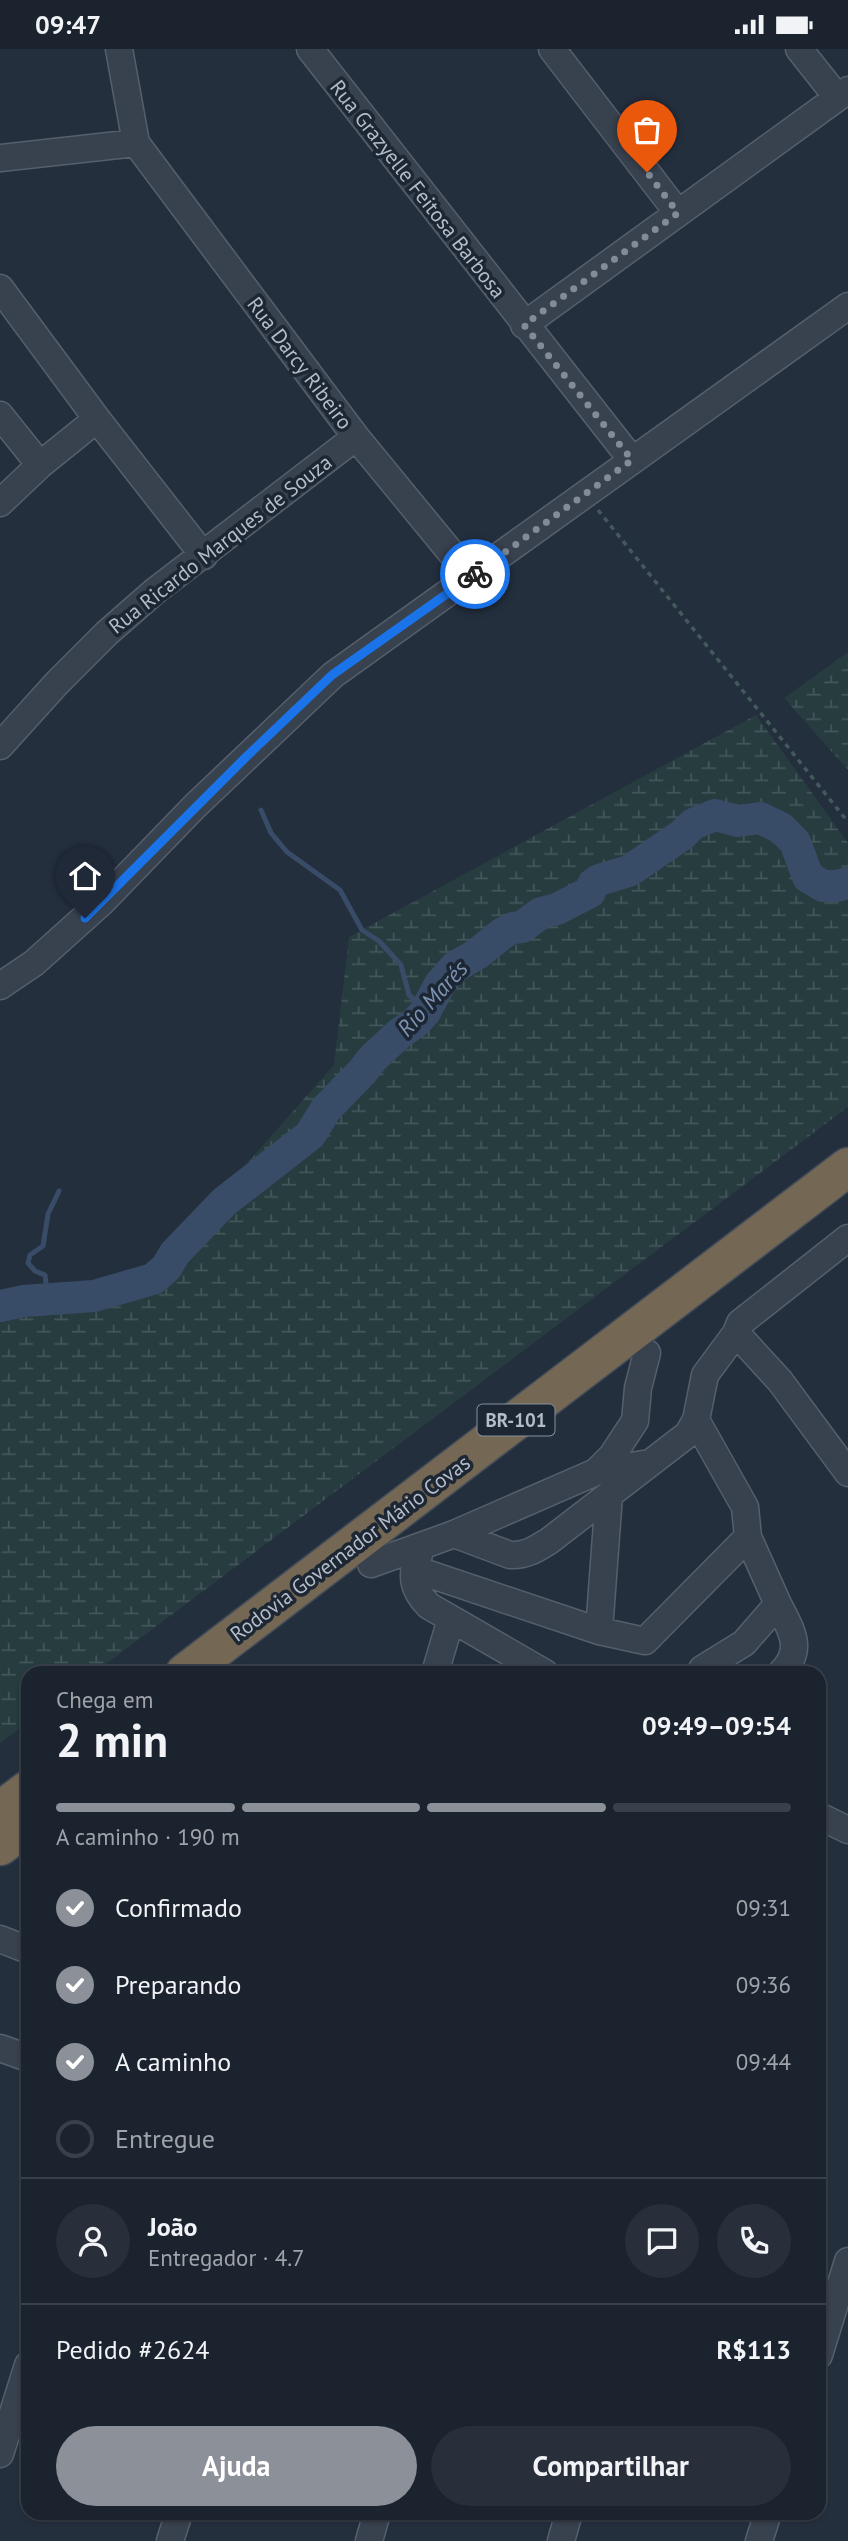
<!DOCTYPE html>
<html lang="pt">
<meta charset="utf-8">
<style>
:root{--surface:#1b232e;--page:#282f3a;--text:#f1f3f6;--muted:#a0a4aa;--line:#39404a;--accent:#8c9099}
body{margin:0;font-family:"PT Sans",sans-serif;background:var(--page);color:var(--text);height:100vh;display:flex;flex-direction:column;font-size:26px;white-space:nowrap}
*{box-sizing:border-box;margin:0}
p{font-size:23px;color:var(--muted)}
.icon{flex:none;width:38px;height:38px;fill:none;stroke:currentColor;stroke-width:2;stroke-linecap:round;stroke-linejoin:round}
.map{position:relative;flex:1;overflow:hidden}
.sheet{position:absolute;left:21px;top:1617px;width:805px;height:854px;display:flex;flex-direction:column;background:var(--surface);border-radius:21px;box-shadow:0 2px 5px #0004,0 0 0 2px var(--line)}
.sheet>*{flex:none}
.pin{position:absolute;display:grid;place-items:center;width:60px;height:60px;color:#fff;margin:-72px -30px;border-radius:50% 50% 50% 0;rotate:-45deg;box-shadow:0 0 7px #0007}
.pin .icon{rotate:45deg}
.courier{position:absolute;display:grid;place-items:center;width:70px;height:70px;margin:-35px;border:5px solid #1a73e8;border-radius:50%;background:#fff;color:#222;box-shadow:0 2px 9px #0007}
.head em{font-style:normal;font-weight:600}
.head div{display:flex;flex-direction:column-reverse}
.head{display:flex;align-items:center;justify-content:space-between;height:119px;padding:0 35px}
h1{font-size:46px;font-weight:600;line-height:52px}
.bar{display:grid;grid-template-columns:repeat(4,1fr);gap:10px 7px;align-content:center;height:84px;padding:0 35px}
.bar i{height:9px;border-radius:5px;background:var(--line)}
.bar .selected{background:var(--accent)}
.bar p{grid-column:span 4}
.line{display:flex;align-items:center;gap:18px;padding:0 35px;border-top:2px solid var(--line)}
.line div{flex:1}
.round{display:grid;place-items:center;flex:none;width:74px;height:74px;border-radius:37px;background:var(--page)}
ol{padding:0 35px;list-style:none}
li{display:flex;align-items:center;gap:21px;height:77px}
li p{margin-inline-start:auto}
li .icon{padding:7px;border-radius:50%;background:var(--accent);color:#fff;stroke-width:4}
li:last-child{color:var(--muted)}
li i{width:38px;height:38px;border:4px solid var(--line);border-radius:50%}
.primary-button{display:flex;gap:14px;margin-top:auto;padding:14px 35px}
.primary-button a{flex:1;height:80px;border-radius:42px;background:var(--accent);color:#fff;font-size:28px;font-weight:600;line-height:80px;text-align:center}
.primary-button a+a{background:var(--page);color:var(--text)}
.status{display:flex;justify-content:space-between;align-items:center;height:49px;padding:0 35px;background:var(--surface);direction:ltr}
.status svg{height:19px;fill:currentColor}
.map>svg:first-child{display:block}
</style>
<div class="status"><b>09:47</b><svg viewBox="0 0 49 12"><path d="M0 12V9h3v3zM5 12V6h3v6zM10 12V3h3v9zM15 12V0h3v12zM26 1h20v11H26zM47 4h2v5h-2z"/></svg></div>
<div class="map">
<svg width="848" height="2492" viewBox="0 0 848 2492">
<defs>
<pattern id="wetland-marsh" width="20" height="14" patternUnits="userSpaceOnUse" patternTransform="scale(1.75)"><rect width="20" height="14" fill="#263c3f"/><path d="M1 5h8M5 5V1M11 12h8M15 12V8" fill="none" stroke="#435659"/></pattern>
</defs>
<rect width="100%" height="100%" fill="#242f3e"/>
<path fill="url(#wetland-marsh)" d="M848,603V721L784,649Z
M756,666L848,794V1058L94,1624H28V1673L0,1694V1261L153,1221L334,1016L349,888Z"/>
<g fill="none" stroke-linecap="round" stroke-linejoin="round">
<path stroke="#394c67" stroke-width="5" d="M261,761L271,784L287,803L340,841L362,881L379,892L401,916L409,946L416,952L428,956
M48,1250L45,1226L35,1222L28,1214L30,1206L43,1197L48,1165L59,1142"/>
<path stroke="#394c67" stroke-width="32" d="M0,1257L24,1252L94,1247L153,1230L166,1219L175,1204L224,1153L310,1086L326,1060L362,1023L373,1009L400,984L415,974L425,963L440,935L455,918L477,905L503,884L513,879L522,878L541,864L557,860L590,843L593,835L599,831L629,822L682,786L693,775L715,766L738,772L760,769L781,779L795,793L808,828L823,837H837L848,834"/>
<g stroke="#565f6c" stroke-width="29">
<path id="minor" d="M119,0L136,94L356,388L471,528
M310,0L632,411
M552,0L678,164
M799,0L837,48
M0,109L136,94
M0,239L97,370L204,507
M524,276L848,41
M0,366L40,416
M0,454L40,416L97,370
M0,697L57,634L107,584L155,542L356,388
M0,937L34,914L102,853L195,757L333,626L848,257
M736,1284L780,1332L848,1424
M596,1423L612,1407L635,1372L638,1339L647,1304
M454,1485L510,1506C526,1507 536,1500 549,1492L688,1385L696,1371L705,1326L736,1284L740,1274L848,1189
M419,1506C410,1527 413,1541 429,1557L545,1624
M371,1515L454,1485L596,1423L643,1415
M414,1520L599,1582L645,1592L748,1488L745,1458L696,1371
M778,1555C791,1581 805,1600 781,1624
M599,1582L609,1446
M435,1624L451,1570
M707,1624L702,1620L744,1594L778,1555L748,1488
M819,1767L848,1781
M0,1890L28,1901
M0,1999L28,2009
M819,2306L848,2212
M0,2405L28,2316
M170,2492L179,2464
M369,2492L377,2464
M561,2492L569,2464
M759,2492L768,2464"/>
</g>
<g stroke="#434c59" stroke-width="41">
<path id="highway" d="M185,1624L848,1118
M0,1762L28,1741
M0,1797L28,1776"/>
</g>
<path stroke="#44595c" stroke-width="3.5" stroke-dasharray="5 5" stroke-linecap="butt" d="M598,461L848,773"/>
<use href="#minor" stroke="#38414e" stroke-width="26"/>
<use href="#highway" stroke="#746855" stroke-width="38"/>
</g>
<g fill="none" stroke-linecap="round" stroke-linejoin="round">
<path stroke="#828b98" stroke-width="7" stroke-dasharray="0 12.6" d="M475,525L632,411L524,276L678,164L647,123"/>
<path stroke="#1a73e8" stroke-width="9" d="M85,869L246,708L332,626L475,525"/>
</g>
<g text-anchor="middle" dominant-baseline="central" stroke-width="7" stroke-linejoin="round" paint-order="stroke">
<rect fill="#1d2633" stroke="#878f9c" stroke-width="2" x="477.5" y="1355.5" width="77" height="31" rx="5"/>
<g font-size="19" font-weight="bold" fill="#b4bcc9">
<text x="516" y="1371">BR-101</text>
</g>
<g font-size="21" fill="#b4bcc9" stroke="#1d2633">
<text transform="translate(418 140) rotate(52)">Rua Grazyelle Feitosa Barbosa</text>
<text transform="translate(300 314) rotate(53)">Rua Darcy Ribeiro</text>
<text transform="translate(220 495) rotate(-38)">Rua Ricardo Marques de Souza</text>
<text transform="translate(350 1499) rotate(-37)">Rodovia Governador Mário Covas</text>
</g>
<g font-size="23" font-style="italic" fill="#7c92b1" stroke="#1d2633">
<text transform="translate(432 949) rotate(-48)">Rio Marés</text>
</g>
</g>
</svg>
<div class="pin" style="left:647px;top:123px;background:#ea580c"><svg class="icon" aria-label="bag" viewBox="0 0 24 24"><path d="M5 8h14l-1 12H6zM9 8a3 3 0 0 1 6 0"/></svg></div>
<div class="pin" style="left:85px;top:869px;background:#1f2937"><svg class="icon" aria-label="home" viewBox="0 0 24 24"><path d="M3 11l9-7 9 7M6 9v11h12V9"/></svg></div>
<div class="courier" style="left:475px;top:525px"><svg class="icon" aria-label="bike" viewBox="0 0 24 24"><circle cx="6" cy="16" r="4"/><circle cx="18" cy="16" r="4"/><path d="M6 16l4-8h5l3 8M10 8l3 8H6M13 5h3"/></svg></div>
<section class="sheet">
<div class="head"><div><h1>2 min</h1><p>Chega em</p></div><em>09:49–09:54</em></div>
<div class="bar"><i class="selected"></i><i class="selected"></i><i class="selected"></i><i></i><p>A caminho · 190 m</p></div>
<ol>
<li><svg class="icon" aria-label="check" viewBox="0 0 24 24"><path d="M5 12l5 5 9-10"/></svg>Confirmado<p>09:31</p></li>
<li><svg class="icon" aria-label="check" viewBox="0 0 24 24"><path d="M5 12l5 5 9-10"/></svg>Preparando<p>09:36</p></li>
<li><svg class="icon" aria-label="check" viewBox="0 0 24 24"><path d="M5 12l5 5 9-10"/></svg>A caminho<p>09:44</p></li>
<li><i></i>Entregue</li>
</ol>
<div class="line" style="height:126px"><a class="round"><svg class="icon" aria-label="person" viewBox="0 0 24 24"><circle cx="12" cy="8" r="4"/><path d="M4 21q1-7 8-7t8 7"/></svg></a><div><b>João</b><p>Entregador · 4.7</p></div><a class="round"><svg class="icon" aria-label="chat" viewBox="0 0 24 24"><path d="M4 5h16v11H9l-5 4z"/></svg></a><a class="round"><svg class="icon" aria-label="phone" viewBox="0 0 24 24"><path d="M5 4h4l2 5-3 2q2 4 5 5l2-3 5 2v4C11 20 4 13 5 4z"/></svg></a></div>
<div class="line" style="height:91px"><div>Pedido #2624</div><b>R$113</b></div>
<div class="primary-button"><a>Ajuda</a><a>Compartilhar</a></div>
</section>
</div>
